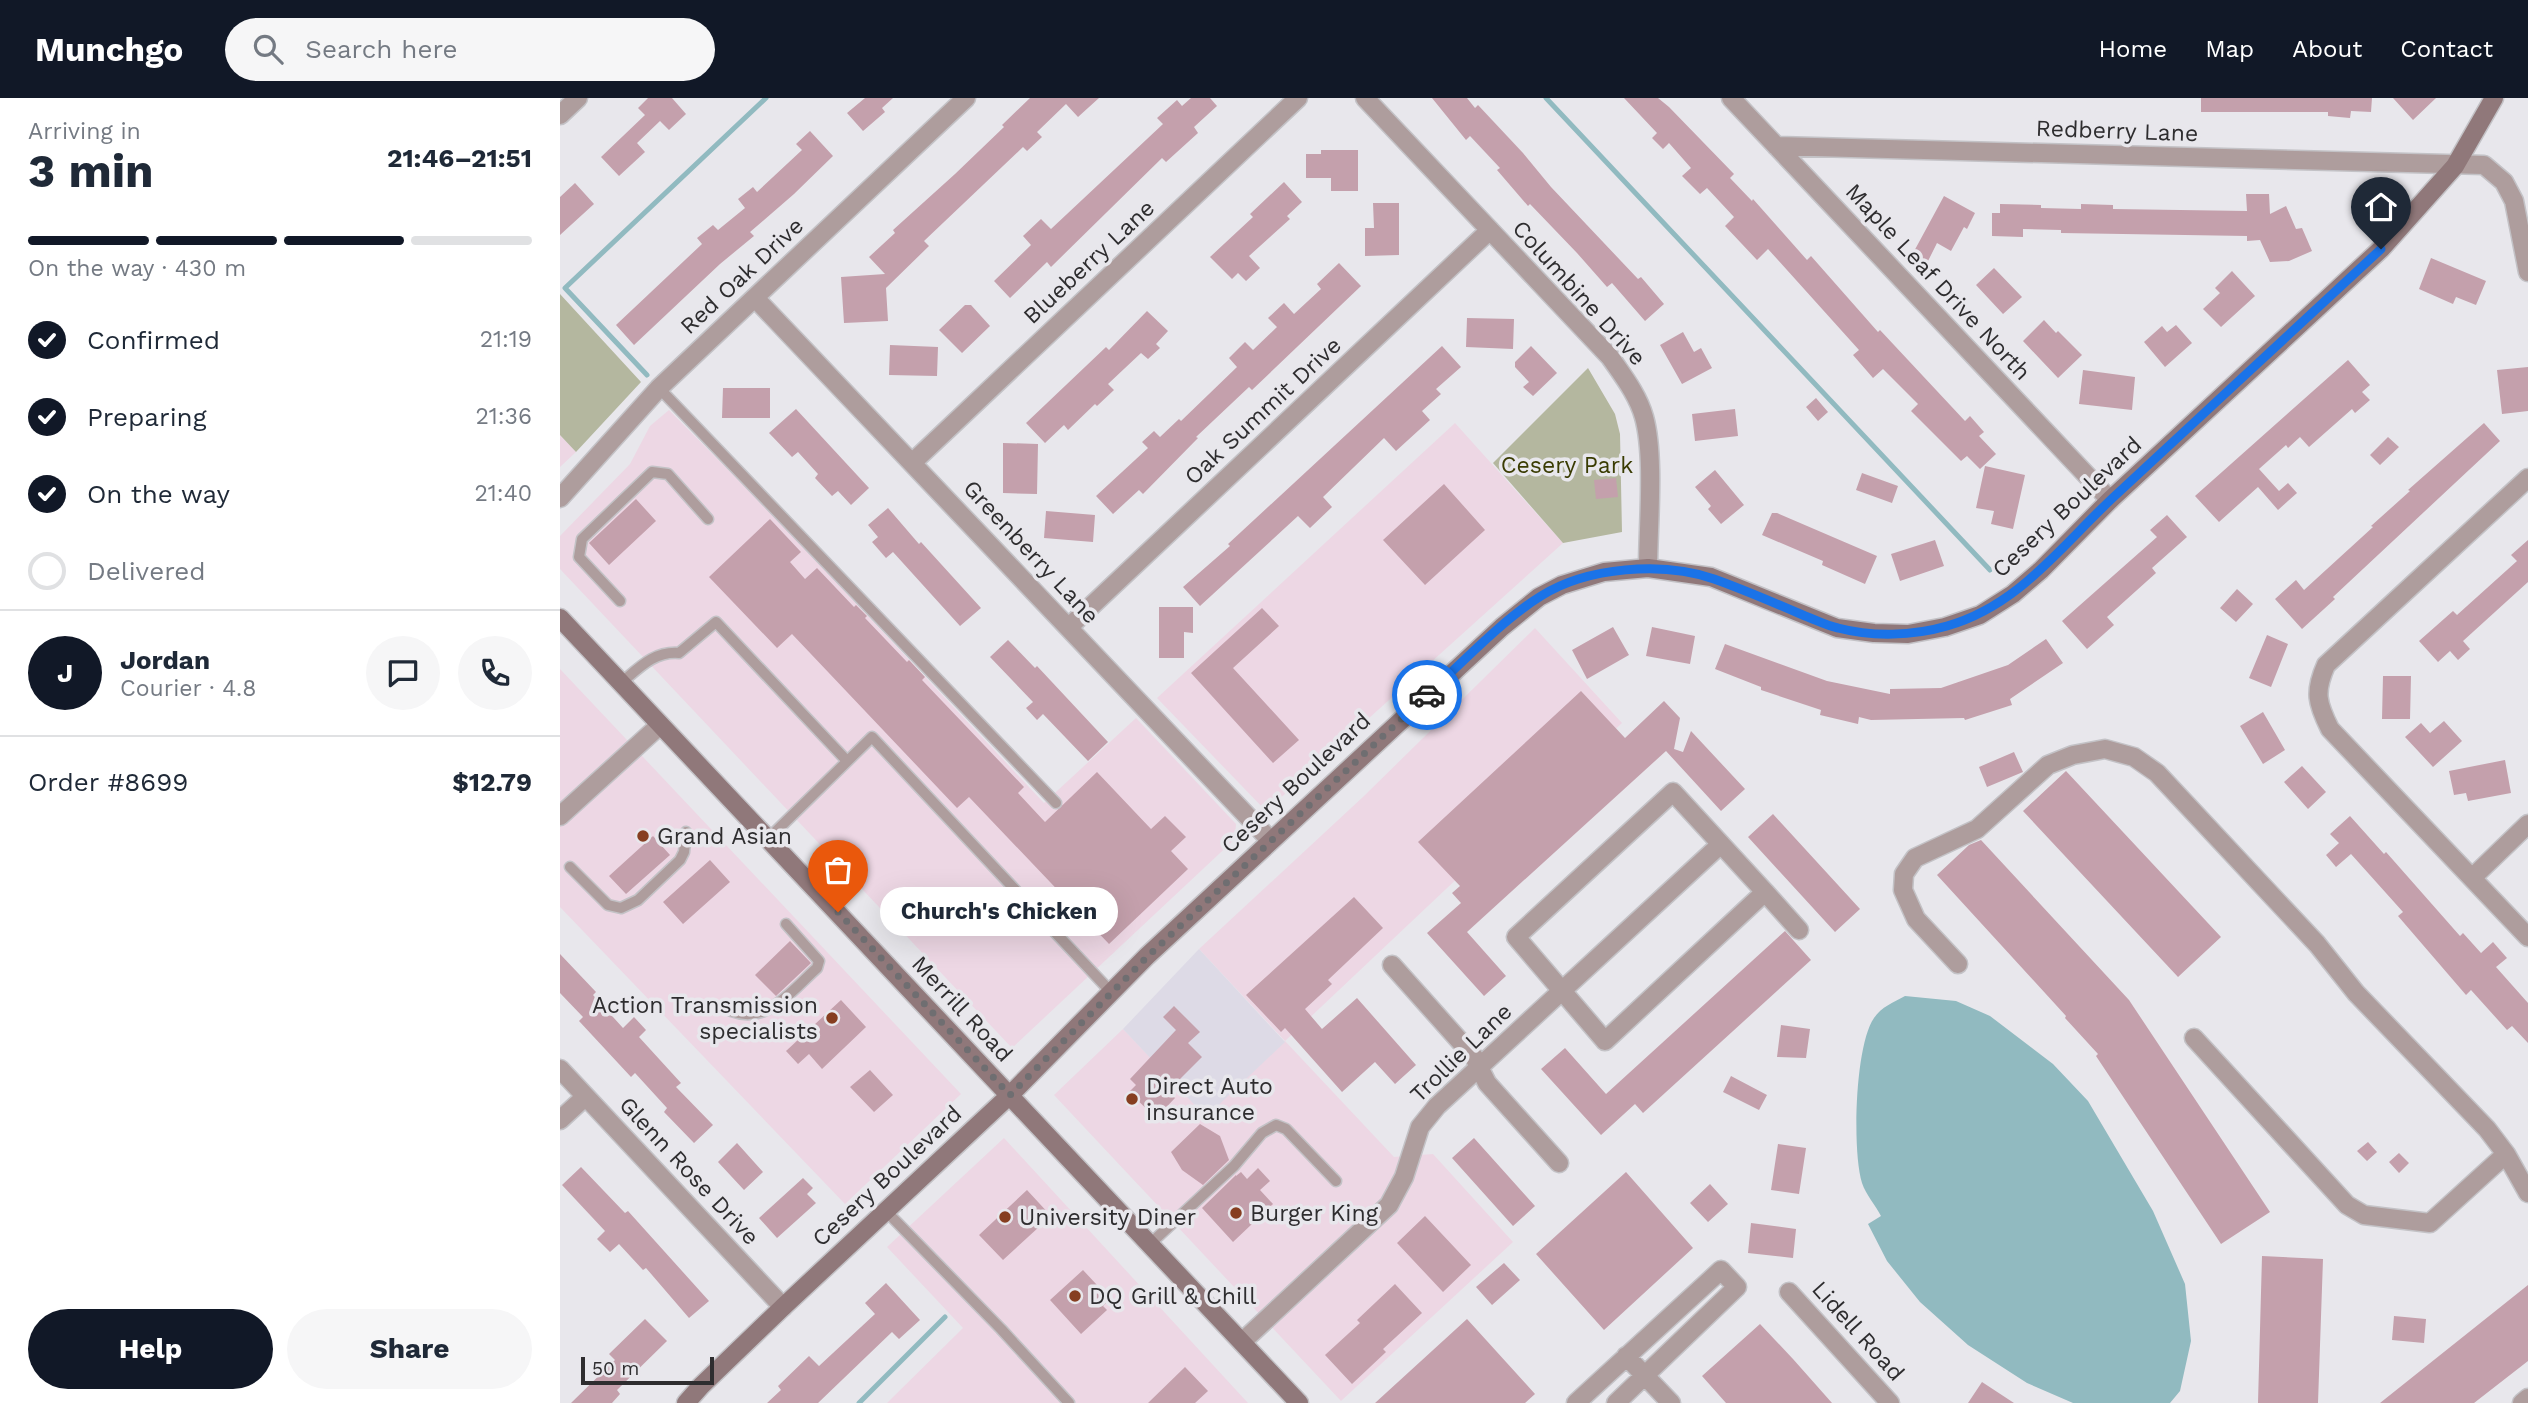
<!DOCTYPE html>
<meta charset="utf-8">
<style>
:root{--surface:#fff;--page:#f6f6f7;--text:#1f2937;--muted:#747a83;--line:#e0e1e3;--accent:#111827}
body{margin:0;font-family:"Work Sans",sans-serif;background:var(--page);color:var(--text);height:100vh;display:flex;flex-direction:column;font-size:26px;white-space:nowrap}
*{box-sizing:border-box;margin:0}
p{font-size:23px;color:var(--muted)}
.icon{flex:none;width:38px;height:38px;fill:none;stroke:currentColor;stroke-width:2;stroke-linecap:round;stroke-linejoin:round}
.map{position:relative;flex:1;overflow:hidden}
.sheet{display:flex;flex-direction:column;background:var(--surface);width:560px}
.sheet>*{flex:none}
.scale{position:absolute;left:21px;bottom:18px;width:133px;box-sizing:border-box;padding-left:7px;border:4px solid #2e2d2f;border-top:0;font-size:19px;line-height:24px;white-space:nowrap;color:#2e2d2f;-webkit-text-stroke:5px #e8e7ec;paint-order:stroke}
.pin{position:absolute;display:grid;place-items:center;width:60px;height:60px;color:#fff;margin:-72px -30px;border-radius:50% 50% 50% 0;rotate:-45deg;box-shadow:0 0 7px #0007}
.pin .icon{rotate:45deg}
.courier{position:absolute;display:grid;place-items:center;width:70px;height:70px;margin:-35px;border:5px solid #1a73e8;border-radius:50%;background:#fff;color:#222;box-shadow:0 2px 9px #0007}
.bubble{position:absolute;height:49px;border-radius:24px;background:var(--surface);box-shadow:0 7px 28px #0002;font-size:23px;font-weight:700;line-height:49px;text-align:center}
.overview em{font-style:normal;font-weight:700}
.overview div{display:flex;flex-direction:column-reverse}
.overview{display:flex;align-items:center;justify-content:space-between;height:119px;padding:0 28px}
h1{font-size:46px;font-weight:700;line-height:52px}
.bar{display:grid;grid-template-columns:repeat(4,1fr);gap:10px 7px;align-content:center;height:84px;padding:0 28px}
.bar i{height:9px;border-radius:5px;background:var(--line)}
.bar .on{background:var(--accent)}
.bar p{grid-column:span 4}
.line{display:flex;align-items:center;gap:18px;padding:0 28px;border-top:2px solid var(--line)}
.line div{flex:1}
.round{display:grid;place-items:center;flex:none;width:74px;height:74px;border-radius:37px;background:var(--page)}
ol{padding:0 28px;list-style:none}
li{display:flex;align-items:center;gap:21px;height:77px}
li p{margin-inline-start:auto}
li .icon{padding:7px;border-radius:50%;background:var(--accent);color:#fff;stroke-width:4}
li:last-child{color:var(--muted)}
li i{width:38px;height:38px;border:4px solid var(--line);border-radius:50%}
.primary-button{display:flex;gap:14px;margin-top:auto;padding:14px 28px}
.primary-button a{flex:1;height:80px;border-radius:42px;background:var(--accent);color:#fff;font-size:28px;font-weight:700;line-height:80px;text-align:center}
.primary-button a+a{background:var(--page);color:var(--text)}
header{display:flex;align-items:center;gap:42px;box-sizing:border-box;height:98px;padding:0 35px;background:var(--accent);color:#fff}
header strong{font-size:33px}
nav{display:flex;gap:38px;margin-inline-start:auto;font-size:24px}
.search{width:490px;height:63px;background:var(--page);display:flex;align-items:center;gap:18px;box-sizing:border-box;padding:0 24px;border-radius:38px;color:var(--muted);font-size:26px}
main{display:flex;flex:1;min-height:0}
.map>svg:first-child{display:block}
</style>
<header>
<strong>Munchgo</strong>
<div class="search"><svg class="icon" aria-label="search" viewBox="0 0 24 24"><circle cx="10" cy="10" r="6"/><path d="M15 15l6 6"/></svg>Search here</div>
<nav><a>Home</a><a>Map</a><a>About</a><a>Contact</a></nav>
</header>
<main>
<section class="sheet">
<div class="overview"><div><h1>3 min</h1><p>Arriving in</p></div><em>21:46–21:51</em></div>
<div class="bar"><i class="on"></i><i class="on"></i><i class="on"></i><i></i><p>On the way · 430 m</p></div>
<ol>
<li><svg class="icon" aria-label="check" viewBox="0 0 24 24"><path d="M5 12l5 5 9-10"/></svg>Confirmed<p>21:19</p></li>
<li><svg class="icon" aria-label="check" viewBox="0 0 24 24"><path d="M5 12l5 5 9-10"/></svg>Preparing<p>21:36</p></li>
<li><svg class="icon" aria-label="check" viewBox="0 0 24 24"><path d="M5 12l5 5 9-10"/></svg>On the way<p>21:40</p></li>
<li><i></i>Delivered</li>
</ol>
<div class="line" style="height:126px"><b class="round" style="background:var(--accent);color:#fff">J</b><div><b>Jordan</b><p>Courier · 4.8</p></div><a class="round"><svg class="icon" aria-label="chat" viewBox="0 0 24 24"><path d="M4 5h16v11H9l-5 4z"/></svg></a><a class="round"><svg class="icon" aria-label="phone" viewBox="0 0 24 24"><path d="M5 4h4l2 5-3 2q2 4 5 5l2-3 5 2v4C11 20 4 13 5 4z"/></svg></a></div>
<div class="line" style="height:91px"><div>Order #8699</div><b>$12.79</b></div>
<div class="primary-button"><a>Help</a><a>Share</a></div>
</section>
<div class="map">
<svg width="1968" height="1305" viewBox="0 0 1968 1305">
<rect width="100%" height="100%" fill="#e8e7ec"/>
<path fill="#edd7e4" d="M109,312L207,411L484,705L576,620L676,726L675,741L452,950L0,471V438L70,366L90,328Z
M895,325L1003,445L706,713L597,600Z
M0,337L16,354L0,369Z
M975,530L1062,625L725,943L834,1059L873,1056L953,1144L781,1303L494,997L563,931L646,1018L725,943L639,851L804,698Z
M0,571L401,996L285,1106L0,809Z
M444,1040L688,1305H327L403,1230L327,1149Z"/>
<path fill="#dddae6" d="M639,851L725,944L646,1019L563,931Z"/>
<path fill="#b4b79f" d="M0,196L81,284L16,354L0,337Z
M1028,270L1055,316L1060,336L1062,434L1003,445L933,365Z"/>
<path fill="#91bac0" d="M1345,898L1396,903L1430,918L1493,966L1528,1003L1593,1113L1625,1186L1631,1243L1620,1293L1610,1305H1513L1467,1285L1408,1247L1360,1204L1327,1163L1308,1126L1321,1118C1316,1108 1306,1097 1302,1085C1292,1053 1295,947 1314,920C1321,909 1334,904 1345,898Z"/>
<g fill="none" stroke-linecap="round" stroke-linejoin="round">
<path stroke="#91bac0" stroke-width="5" d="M986,0L1430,472
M87,277L5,190L206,0
M299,1305L385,1219"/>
</g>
<path fill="#c4a0ac" d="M88,0H112L126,16L109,32L100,23L77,45L85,54L59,78L41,59L85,17L78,10Z
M305,0H333L322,10L325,14L303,33L287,15Z
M470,0H539L518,19L506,6L477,34L482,39L467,53L463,49L364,143L369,148L326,190L328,223L284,225L281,179L325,176L309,159L335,135L333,132L395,76L444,29L442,27Z
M631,0H650L657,8L634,29L638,35L606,64L602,60L491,169L487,164L450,200L434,183L471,147L463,138L481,121L491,131L603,26L597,20L617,2L622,8Z
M872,0H907L915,10L918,7L963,55L991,89L1078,181L1081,179L1104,206L1085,223L1052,185L1047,189L1017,155L970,106L968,108L937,72L940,70L910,38L906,42Z
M1064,0H1098L1109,9L1174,76L1170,80L1192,103L1193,101L1247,162L1251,158L1318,234L1320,232L1405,323L1410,318L1424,334L1419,338L1436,356L1420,371L1407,358L1401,363L1351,313L1358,306L1323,271L1313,280L1293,257L1299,252L1208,151L1197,162L1165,128L1174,119L1147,90L1140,96L1122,78L1131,70L1109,45L1103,51L1092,40L1097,35Z
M1641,0H1812L1811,14L1791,13L1790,20L1768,18V14H1641Z
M1833,0H1876L1853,22Z
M250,33L273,58L234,96L190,134L194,138L160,166L74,247L56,227L142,146L137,140L153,127L158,132L185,110L178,101L193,89L197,94L242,52L236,46Z
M761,52H798V93H771V80H746V56H761Z
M724,84L742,104L727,118L730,121L689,158L700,170L686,183L678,175L672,181L650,159L693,119L690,116Z
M15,85L34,106L0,137V99Z
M1686,96H1709L1710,116L1726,108L1736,131L1742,130L1752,153L1729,163L1710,164L1700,142L1687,143V138L1501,135V132L1463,131V139L1432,138V115H1440V106L1481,107V110L1521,111V106L1553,107V111L1687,113Z
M1384,98L1415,115L1407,131L1404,129L1391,153L1377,145L1367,165L1352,157Z
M813,105H839V157L805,158V130H814Z
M1871,160L1926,183L1916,207L1896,199L1893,206L1859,191Z
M779,165L801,188L692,292L689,289L636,339L638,340L583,396L579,392L553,416L536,398L588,350L582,344L594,333L600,339L619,321L621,323L677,269L669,260L685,244L693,252L717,229L708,220L724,205L734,216L761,191L757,186Z
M1434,170L1462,199L1443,216L1416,187Z
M1672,173L1695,198L1661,229L1643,211L1660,195L1655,190Z
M405,207H411L430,228L402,255L379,232Z
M587,213L608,233L596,246L600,250L588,261L581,255L548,286L554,292L537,308L535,306L508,332L504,327L485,345L466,325L546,249L549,252Z
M907,220L954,221L953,251L906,249Z
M1484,222L1496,235L1498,233L1522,257L1498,280L1463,243Z
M1616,227L1632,245L1605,269L1584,244L1602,228L1607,234Z
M1123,234L1134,254L1141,250L1152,270L1122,286L1100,247Z
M330,247L378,249L377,278L329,277Z
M882,248L901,269L876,291L881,296L862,313L870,322L836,353L824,340L763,399L772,409L750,430L738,418L640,508L623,489L670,448L668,446Z
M971,248L997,275L973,298L963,289L969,284L955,269V264Z
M1788,262L1810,287L1802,294L1810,302L1795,315L1792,311L1749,349L1740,339L1728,350L1726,347L1699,371L1719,393L1728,385L1737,395L1718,412L1698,389L1659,424L1635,398Z
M1968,269V313L1942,316L1937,272Z
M1523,272L1575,279L1572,312L1519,306Z
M163,290H210V320H162Z
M1256,300L1268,314L1258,323L1246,309Z
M236,311L309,390L291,407L278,393L272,398L255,380L258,376L238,354L232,359L209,335Z
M1175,311L1178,338L1135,343L1132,316Z
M1924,325L1940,343L1773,499L1775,501L1742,531L1715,501L1736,482L1744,492L1813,429L1811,428L1850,393L1848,392Z
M1828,339L1839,349L1820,367L1810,357Z
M443,345L478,346L477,396L443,395Z
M1425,368L1465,377L1453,431L1431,426L1434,413L1416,410Z
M1155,372L1184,407L1161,426L1148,411L1151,408L1135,389Z
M1302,375L1338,388L1332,405L1296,392Z
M1056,380L1058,399L1036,401L1034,382Z
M884,386L925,432L865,487L823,442Z
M76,401L96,423L49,467L29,445Z
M328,410L359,446L361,444L421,510L400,528L333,454L326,460L312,444L318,439L308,427Z
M486,413L535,417L533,444L484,440Z
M1212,415H1217L1317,458L1305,486L1262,467L1263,463L1202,437Z
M1607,417L1627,439L1592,470L1596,475L1547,519L1554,527L1527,551L1502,523L1597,439L1590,432Z
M210,421L241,454L230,464L245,481L257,470L294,509L296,507L307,518L305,520L347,564L349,562L365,579L362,582L464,689L458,695L485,724L537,674L591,731L605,718L626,739L611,753L628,771L549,846L409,699L397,710L232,536L217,550L149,479Z
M1375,442L1384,468L1340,483L1331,456Z
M1968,442V484L1903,543L1910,551L1898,562L1890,553L1878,564L1859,543L1893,513L1897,517L1957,463L1951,457Z
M1677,491L1693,506L1676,524L1660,510Z
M599,509H633V535L624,534V560H599Z
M702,510L719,528L673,570L739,642L713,665L631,575Z
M1053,529L1069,557L1027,581L1012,552Z
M1092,529L1135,538L1130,566L1086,558Z
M1707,537L1728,546L1711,589L1689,580Z
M1486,541L1503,565L1450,601L1452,607L1405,622L1404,620L1311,622L1299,619L1298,626L1260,617L1261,612L1201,592V589L1155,571L1165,546L1267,583L1330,596V591L1381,590L1448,567Z
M448,542L475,570L477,568L548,644L528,663L483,616L477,622L466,610L473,604L430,559Z
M1823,578H1851L1850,621H1822Z
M1021,593L1065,640L1104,603L1120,620L1114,651L1123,654L1131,633L1185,691L1161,713L1106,653L907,834L946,878L924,898L867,835L901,805L892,795L900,788L858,744Z
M1703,614L1725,652L1703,666L1680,628Z
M1884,623L1902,643L1873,669L1845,639L1861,625L1870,635Z
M1454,654L1463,674L1427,689L1419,669Z
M1945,662L1951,695L1908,703L1906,695L1894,697L1889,673Z
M1742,668L1766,694L1748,711L1724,684Z
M1506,673L1661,839L1618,879L1463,713Z
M1213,716L1300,811L1275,834L1188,739Z
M1790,718L1824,756L1826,754L1900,838L1903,835L1921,855L1933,844L1947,860L1936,869L1968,905V945L1952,928L1947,932L1911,892L1906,897L1838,818L1843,814L1791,756L1776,769L1766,757L1779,745L1770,736Z
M93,738L110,757L66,796L49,778Z
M1421,742L1569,902L1710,1114L1661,1146L1536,958L1538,956L1505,920L1506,918L1377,777L1409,747Z
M150,762L170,784L123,826L103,804Z
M794,799L823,830L768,882L772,886L745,911L762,931L797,900L856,967L835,986L815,964L782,994L725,930L721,934L686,897Z
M1225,833L1251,862L1083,1015L1075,1006L1041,1037L981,971L1005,950L1046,996Z
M230,843L251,865L216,898L195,877Z
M0,856L36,894L33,897L63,930L74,919L86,932L79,939L121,985L116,989L153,1027L134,1045L104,1014L107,1010L75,975L71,979L19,923L23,919L0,895Z
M281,902L306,929L262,971L249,956L238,966L226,953Z
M614,908L640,934L628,945L642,959L608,993L615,1000L596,1020L569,994L576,987L570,981L616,932L603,919Z
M1221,927L1250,931L1246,960L1217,959Z
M310,972L333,997L314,1014L290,989Z
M1171,978L1207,997L1199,1012L1163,994Z
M640,1026L660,1038L669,1062L643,1087L622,1072L611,1054Z
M914,1040L975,1108L953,1128L892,1060Z
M1808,1044L1817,1054L1807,1063L1797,1053Z
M177,1045L203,1074L184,1092L158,1064Z
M1218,1046L1246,1050L1239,1096L1211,1092Z
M1839,1055L1849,1065L1839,1075L1829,1064Z
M21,1069L65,1115L68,1113L149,1203L129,1220L86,1170L83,1172L59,1146L50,1154L37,1141L45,1133L2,1087Z
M698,1070L710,1083L700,1092L713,1106L673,1144L642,1110L676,1077V1078L681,1074L687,1081Z
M1066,1074L1133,1150L1044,1232L976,1156Z
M243,1080L253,1090L247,1096L256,1105L217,1140L199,1120Z
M1150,1086L1168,1106L1148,1124L1130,1105Z
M467,1092L491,1118L443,1162L419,1137Z
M865,1118L911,1167L883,1194L837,1145Z
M1191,1125L1236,1131L1233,1160L1188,1155Z
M1702,1158L1763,1161L1758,1305H1698Z
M944,1165L960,1182L932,1207L916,1189Z
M523,1172L550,1201L543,1208L547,1212L521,1236L490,1202Z
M326,1185L360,1222L339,1241L332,1234L258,1305H207L221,1292L218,1288L249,1258L259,1268L315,1216L305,1205Z
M835,1186L862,1215L823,1251L826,1254L792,1286L765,1257L800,1225L797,1222Z
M1968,1187V1263L1914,1305H1820Z
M1834,1218L1866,1221L1864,1245L1832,1242Z
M85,1221L107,1243L57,1292L60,1296L52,1305H11L55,1262L49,1256Z
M907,1221L975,1296L965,1305H815Z
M1200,1226L1233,1261L1272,1305H1166L1142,1278Z
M625,1269L648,1293L635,1305H588Z
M1422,1284L1454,1305H1408Z"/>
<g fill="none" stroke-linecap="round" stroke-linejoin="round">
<g stroke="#c3c2c6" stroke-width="13">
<path id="service" d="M99,290L496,705
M60,503L19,459L22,441L92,374L108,376L148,421
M61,585C79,570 94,553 119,555L156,524L287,663
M208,741L312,639L551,894
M10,769L48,807L61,810L78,802L120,762L124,754L126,734
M171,913C208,927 232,892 257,870L259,863L226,826
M325,1112L441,1231L509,1305
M590,1146L674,1068L702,1035L716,1027L726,1031L776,1083"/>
</g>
<g stroke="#c3c2c6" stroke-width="21">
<path id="minor" d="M805,0L1050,259C1063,278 1078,297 1084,319C1095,358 1088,428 1088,470
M1171,0L1550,402
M0,17L18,0
M1216,48L1924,67L1944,84L1954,103L1968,174
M195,200L710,742
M353,364L738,0
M1968,380L1766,567C1754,594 1757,605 1770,631L1968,839
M0,400L99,290L406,0
M509,529L930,132
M1113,694L1205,794L1045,943L956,839Z
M0,718L100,627
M1912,780L1968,726
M1205,794L1239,832
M1398,866L1356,821L1343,792L1344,776L1355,760L1417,731L1488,667L1513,657L1545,651L1574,659L1597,675L1757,846L1796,895L1927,1031L1946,1056L1968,1095
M832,867L914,959L927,985L999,1065
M1634,940L1787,1107L1804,1117L1870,1125L1946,1056
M0,971L223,1209
M0,1022L25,999
M1229,1194L1330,1305
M682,1244L829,1107L844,1079L860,1029L877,1008L1161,746
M1066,1258L1111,1305
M1016,1305L1161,1172L1177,1189L1056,1305
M1962,1305L1968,1300"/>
</g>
<g stroke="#c3c2c6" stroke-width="21">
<path id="secondary" d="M0,520L739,1305
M126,1305L141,1288L223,1209L450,997L587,858L942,529L979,499L1002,487L1044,474L1088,470L1151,479L1277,530L1314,535L1348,536L1385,529L1420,517L1453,496L1481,472L1550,402L1821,151L1895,68L1934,0"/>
</g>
<use href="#service" stroke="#ae9d9d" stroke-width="10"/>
<use href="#minor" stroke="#ae9d9d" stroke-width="18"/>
<use href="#secondary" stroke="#90787a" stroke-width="18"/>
</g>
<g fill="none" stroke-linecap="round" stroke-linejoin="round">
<path stroke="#6f6e71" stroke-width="7" stroke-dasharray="0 12.6" d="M278,814L450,997L587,859L867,597"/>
<path stroke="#1a73e8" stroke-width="9" d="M867,597C901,566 942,522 981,498C1027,469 1103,463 1154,481C1185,492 1215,505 1245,518C1256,522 1267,528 1278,530C1312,539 1353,538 1387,528C1461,507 1503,445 1558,395C1646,314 1733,232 1821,151"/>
</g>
<g fill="#863e20" stroke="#e8e7ec" stroke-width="2.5">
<circle cx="83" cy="738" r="7"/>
<circle cx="272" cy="920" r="7"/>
<circle cx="572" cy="1001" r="7"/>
<circle cx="676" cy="1115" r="7"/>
<circle cx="445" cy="1119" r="7"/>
<circle cx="515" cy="1198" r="7"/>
</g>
<g text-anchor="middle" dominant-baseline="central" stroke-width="7" stroke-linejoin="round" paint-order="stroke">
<g font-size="23" fill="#2e2d2f" stroke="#e8e7ec">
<text transform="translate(1557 33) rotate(2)">Redberry Lane</text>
<text transform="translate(529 164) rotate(-43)">Blueberry Lane</text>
<text transform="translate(182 178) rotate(-43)">Red Oak Drive</text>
<text transform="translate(1378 184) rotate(47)">Maple Leaf Drive North</text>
<text transform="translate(1019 195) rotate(48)">Columbine Drive</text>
<text transform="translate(703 313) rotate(-43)">Oak Summit Drive</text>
<text transform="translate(1507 409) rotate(-43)">Cesery Boulevard</text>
<text transform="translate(471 454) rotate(47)">Greenberry Lane</text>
<text transform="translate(736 685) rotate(-43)">Cesery Boulevard</text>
<text transform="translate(402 911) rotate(47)">Merrill Road</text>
<text transform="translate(901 955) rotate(-44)">Trollie Lane</text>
<text transform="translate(129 1073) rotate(47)">Glenn Rose Drive</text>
<text transform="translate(327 1078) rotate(-43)">Cesery Boulevard</text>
<text transform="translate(1298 1233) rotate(48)">Lidell Road</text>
</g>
<g font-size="23" fill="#3a3c03" stroke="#e8e7ec">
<text x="1007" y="367">Cesery Park</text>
</g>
<g font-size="23" fill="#2e2d2f" stroke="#e8e7ec" text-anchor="start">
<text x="97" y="738">Grand Asian</text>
<text x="258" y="907" text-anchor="end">Action Transmission<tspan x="258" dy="26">specialists</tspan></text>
<text x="586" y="988">Direct Auto<tspan x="586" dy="26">insurance</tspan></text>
<text x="690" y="1115">Burger King</text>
<text x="459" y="1119">University Diner</text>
<text x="529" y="1198">DQ Grill &amp; Chill</text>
</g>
</g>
</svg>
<div class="scale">50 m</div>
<div class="pin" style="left:278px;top:814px;background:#ea580c"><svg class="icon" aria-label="bag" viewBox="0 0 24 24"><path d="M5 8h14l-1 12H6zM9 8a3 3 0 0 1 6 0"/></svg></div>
<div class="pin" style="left:1821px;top:151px;background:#1f2937"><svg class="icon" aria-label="home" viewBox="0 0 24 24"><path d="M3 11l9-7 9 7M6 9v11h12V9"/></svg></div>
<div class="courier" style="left:867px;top:597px"><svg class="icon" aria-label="car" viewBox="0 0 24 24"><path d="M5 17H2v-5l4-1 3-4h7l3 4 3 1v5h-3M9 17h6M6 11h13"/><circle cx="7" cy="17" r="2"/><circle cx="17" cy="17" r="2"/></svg></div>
<div class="bubble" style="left:320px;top:789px;width:238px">Church's Chicken</div>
</div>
</main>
